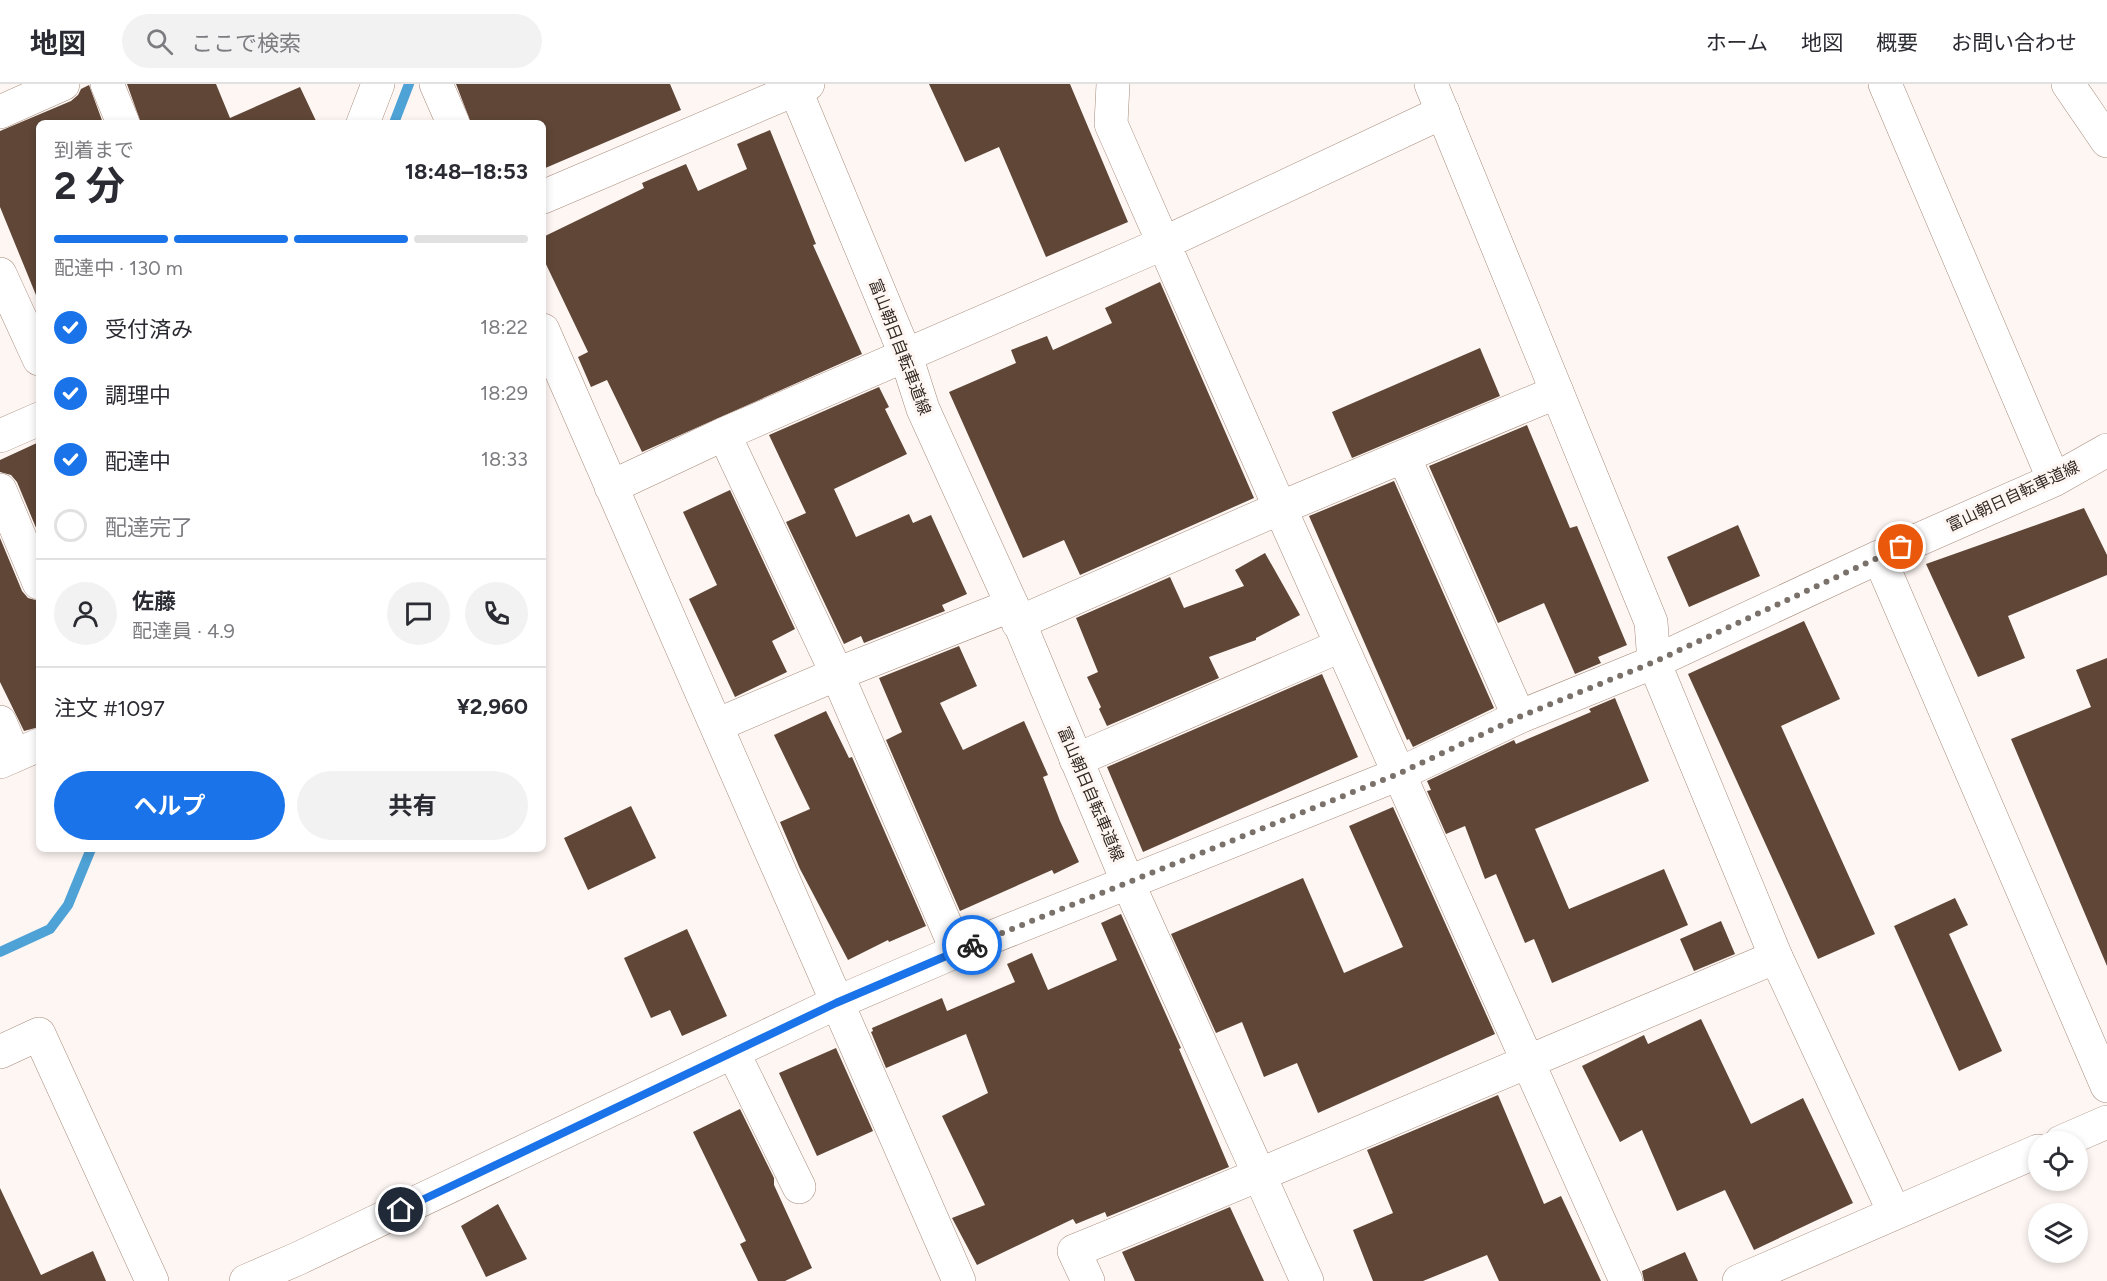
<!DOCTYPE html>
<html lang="ja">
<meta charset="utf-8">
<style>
:root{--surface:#fff;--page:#f2f2f3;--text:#2b2b33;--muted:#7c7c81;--line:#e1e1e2;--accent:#1a73e8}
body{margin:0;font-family:Figtree,"Noto Sans JP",sans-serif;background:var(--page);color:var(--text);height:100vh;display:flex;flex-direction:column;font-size:22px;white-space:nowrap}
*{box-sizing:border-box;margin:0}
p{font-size:20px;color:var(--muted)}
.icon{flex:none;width:33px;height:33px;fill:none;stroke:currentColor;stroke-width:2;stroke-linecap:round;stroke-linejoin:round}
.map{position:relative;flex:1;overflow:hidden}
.details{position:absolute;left:36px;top:36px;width:510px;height:732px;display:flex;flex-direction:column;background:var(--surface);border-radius:9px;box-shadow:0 3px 9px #0003}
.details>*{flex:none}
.controls{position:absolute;left:2028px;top:1047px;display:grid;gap:12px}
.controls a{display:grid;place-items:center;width:60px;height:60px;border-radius:50%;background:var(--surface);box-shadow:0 3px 9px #0003;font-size:30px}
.pin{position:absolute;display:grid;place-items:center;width:51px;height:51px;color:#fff;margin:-26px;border:3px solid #fff;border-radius:50%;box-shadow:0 2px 6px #0007}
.courier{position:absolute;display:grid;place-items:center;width:60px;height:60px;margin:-30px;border:4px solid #1a73e8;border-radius:50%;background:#fff;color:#222;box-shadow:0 2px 8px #0007}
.overview em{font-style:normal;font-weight:700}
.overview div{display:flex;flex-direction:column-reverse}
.overview{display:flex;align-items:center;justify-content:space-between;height:102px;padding:0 18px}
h1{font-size:39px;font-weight:700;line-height:45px}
.bar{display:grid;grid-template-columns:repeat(4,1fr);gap:9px 6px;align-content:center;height:72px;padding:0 18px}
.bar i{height:8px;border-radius:4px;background:var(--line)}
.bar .on{background:var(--accent)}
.bar p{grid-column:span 4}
.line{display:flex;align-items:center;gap:15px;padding:0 18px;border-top:2px solid var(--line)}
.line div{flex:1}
.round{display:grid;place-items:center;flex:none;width:63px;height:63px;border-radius:32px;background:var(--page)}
ol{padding:0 18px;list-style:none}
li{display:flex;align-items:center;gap:18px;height:66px}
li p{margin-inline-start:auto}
li .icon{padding:6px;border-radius:50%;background:var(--accent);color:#fff;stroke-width:4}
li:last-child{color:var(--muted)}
li i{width:33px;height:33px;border:3px solid var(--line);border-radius:50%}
.primary-button{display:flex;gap:12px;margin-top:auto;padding:12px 18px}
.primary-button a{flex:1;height:69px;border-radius:36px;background:var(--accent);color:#fff;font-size:24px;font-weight:700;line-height:69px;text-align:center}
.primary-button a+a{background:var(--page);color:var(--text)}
header{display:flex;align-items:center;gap:36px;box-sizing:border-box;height:84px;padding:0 30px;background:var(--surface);border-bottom:2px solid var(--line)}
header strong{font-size:28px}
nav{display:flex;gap:33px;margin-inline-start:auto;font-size:21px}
.search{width:420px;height:54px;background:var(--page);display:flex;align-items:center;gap:15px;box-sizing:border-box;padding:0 21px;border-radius:33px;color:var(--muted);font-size:22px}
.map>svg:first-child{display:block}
</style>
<header>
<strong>地図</strong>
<div class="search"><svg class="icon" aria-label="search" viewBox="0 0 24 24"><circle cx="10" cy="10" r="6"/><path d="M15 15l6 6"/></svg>ここで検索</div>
<nav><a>ホーム</a><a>地図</a><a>概要</a><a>お問い合わせ</a></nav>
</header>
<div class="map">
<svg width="2107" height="1197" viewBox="0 0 2107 1197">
<rect width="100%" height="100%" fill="#fdf6f3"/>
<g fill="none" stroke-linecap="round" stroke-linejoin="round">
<path stroke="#4ea2d6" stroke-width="10" d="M394,39L409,0
M0,868L50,845L68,821L91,765"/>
</g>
<path fill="#5f4637" d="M127,0H216L230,34L300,3L317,39H141Z
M456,0H670L681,26L543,85V39H471Z
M929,0H1070L1128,138L1046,173L999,63L965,78Z
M89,1L103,39H39L38,216L0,123V47L71,17L78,11L81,5Z
M770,46L816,160L813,161L862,270L642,368L607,296L591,303L578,273L588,268L543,174V153L644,104L642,99L686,80L698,107L747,85L737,60Z
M1160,198L1254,414L1080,491L1064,456L1023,474L949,308L1016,279L1011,266L1047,252L1053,266L1112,239L1105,224Z
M1480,264L1500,312L1352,374L1332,328Z
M879,303L889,323L885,325L907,370L834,405L856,453L909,430L913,439L931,431L967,510L942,521L945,527L864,559L861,552L844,560L786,438L806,429L769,351Z
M1527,341L1570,444L1577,442L1627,561L1598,573L1601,579L1575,590L1544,519L1498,539L1429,382Z
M39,358V451L17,398L11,391L0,388V376Z
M1394,397L1494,624L1413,663L1409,655L1407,656L1309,432Z
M730,406L795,545L772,557L787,588L735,613L689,515L717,501L683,428Z
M2084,424L2107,471V491L2008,532L2025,574L1978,593L1926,480Z
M1738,441L1760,492L1689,523L1667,473Z
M0,454L22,507L28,514L39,517V643L24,647L0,598Z
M1265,469L1300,531L1256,554V556L1209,573L1219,594L1107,642L1099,625L1101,623L1087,593L1098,588L1076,534L1170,493L1184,524L1244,502L1235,486Z
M1804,537L1840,615L1781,642L1875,850L1818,875L1688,590Z
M959,562L977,602L940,619L963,666L1024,637L1048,691L1043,693L1060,737L1079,778L1054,790L1052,786L960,827L886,656L902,648L879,594Z
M2107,574V882L2011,655L2091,623L2076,586Z
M1322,590L1358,673L1143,768L1107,683Z
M1615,614L1649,697L1535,745L1569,825L1664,785L1688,841L1552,899L1534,855L1525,859L1496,790L1485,795L1465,742L1446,750L1427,707L1431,706L1427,697L1514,656L1516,660L1591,628L1589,625Z
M826,627L849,674L852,673L926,842L889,858L888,856L848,876L800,785L780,738L810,725L774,651Z
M631,722L656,774L588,806L564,754Z
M1393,723L1495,950L1318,1029L1297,979L1264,993L1242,938L1216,949L1171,850L1303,794L1344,889L1403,863L1349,742Z
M1955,814L1968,841L1949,850L2002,967L1959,987L1894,842Z
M1121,830L1181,964L1179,965L1229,1083L1107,1133L1105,1128L1076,1140L1073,1135L977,1181L952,1134L985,1121L942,1032L988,1009L966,950L886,984L871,948L873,947L872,944L942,914L947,927L1015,898L1007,880L1032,869L1048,906L1117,876L1101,839Z
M1721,837L1735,870L1694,887L1680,855Z
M687,845L727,932L682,952L670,926L651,934L624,874Z
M1701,935L1751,1040L1803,1014L1853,1119L1754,1166L1725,1106L1677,1127L1642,1046L1620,1058L1582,982L1644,951L1648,960Z
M836,964L873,1047L817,1072L779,989Z
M1498,1011L1544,1120L1561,1112L1601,1197H1499L1487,1171L1423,1197H1373L1353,1146L1393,1129L1367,1066Z
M740,1025L774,1094V1101L812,1184L785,1197H758L740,1160L746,1157L693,1048Z
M0,1104L41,1191L93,1167L106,1197H0Z
M498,1120L527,1175L486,1193L461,1142Z
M1230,1123L1264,1197H1135L1122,1168Z
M1685,1168L1698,1197H1644L1642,1187Z"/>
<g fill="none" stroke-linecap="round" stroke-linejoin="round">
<g stroke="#a88b7b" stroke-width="34">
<path id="street" d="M107,0L123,39
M436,0L453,39
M1885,0L2054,396
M2068,0L2107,57
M0,28L63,0
M363,39L378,0
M0,190L39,275
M543,246L959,1197
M1557,308L1280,424L1626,1197
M724,350L837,590L957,867
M1404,373L1519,633
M611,403L724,350L1162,160L1443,28
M0,406L39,499
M1879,473L2107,1002
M1018,539L1280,424L1111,40L1113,0
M1654,578L1879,473L2054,396L2107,366
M0,638L8,657
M717,641L837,590L1012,521
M1076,676L1340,562
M0,678L39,661
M1128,799L1307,1197
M0,968L39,950L152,1197
M733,968L799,1103
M2061,1058L2107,1038
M1088,1197L1074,1167C1309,1072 1542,971 1776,873
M1739,1197L2038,1067"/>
</g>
<g stroke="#a88b7b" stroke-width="34">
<path id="secondary" d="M793,0L906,272L923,325L1012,521L1128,799
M1431,0L1651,538L1654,578L1776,873L1894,1128
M543,113L808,0
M0,352L39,335
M246,1197L297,1175L836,919L957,867L1399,690L1519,633L1654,578"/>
</g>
<use href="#street" stroke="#fff" stroke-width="33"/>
<use href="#secondary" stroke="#fff" stroke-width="33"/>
</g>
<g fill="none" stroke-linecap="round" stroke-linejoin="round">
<path stroke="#7a716b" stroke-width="6" stroke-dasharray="0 10.8" d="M972,861L1398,690L1519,633L1654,578L1901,463"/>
<path stroke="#1a73e8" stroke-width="8" d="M401,1126L836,919L972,861"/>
</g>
<g text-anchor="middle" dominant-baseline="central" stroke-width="6" stroke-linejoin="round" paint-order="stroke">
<g font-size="16" fill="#342922" stroke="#fdf6f3">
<text transform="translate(900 263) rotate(69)">富山朝日自転車道線</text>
<text transform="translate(2013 412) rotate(-25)">富山朝日自転車道線</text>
<text transform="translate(1091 710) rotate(67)">富山朝日自転車道線</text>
</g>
</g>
</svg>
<div class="controls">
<a><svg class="icon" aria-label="locate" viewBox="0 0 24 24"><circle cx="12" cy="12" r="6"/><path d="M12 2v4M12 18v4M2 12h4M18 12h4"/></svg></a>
<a><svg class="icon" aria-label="layers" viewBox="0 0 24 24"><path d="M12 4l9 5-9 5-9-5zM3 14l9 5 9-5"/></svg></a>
</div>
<div class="pin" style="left:1901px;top:463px;background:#ea580c"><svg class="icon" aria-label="bag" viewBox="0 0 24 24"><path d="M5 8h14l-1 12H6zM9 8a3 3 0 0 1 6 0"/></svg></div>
<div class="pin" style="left:401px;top:1126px;background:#1f2937"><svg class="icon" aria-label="home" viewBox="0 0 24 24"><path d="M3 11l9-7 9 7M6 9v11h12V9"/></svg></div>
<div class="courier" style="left:972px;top:861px"><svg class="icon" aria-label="bike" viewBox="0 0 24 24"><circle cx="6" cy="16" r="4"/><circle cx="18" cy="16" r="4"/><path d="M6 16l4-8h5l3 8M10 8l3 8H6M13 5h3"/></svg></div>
<section class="details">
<div class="overview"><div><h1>2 分</h1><p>到着まで</p></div><em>18:48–18:53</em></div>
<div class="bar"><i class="on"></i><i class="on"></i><i class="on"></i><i></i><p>配達中 · 130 m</p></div>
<ol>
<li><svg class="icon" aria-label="check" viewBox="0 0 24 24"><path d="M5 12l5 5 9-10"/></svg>受付済み<p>18:22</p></li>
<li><svg class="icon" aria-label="check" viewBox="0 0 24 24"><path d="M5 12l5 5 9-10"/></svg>調理中<p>18:29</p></li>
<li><svg class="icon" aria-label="check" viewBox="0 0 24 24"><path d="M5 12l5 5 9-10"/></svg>配達中<p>18:33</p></li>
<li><i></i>配達完了</li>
</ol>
<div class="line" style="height:108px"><a class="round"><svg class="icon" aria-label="person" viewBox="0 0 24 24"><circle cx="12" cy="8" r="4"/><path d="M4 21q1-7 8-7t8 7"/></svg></a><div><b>佐藤</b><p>配達員 · 4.9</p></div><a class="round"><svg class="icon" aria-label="chat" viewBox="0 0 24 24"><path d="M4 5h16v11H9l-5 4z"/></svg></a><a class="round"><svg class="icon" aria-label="phone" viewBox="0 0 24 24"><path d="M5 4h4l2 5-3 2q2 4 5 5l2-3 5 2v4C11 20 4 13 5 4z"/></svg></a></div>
<div class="line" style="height:78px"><div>注文 #1097</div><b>¥2,960</b></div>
<div class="primary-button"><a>ヘルプ</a><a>共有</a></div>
</section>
</div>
